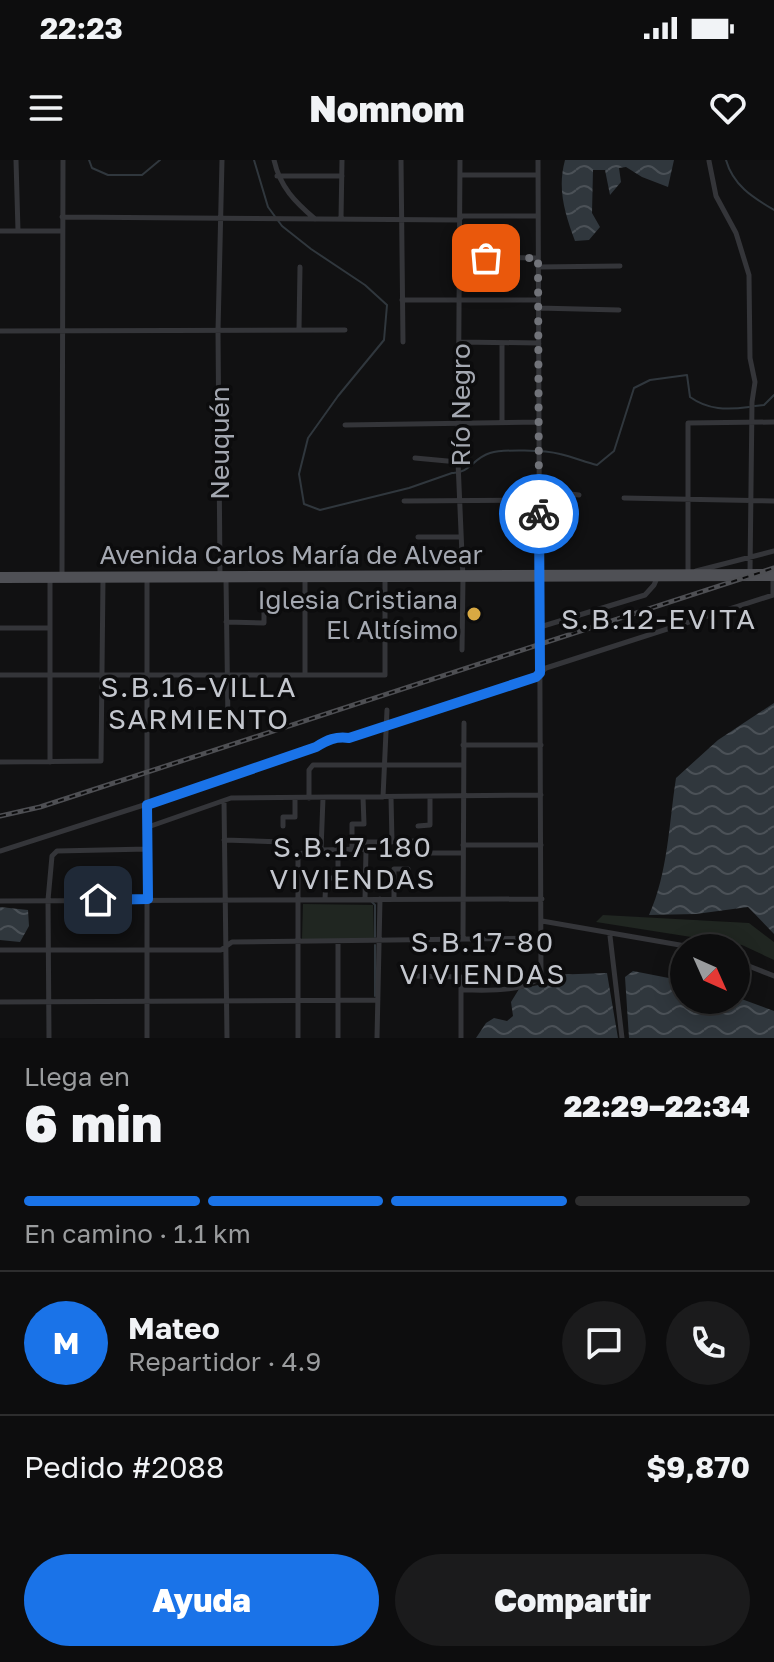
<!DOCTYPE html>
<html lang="es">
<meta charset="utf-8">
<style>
:root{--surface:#0d0d0e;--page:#1b1b1c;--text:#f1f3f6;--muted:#9a9c9e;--line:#2d2d2e;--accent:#1a73e8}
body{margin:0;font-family:"Golos Text",sans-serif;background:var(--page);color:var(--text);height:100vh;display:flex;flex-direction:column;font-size:30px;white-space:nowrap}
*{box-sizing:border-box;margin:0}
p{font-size:26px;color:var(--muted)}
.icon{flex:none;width:44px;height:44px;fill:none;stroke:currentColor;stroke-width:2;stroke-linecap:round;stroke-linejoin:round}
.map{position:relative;height:878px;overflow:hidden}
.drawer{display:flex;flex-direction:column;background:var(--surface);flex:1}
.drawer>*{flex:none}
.needle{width:52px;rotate:135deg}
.buttons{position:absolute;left:670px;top:774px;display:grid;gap:16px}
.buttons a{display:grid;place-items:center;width:80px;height:80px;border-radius:50%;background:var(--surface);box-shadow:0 4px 20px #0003,0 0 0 2px var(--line);font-size:40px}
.pin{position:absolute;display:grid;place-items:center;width:68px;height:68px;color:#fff;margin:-34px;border-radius:16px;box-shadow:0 4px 12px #0006}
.courier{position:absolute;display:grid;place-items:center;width:80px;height:80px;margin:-40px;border:6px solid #1a73e8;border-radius:50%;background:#fff;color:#222;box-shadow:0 2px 10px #0007}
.summary em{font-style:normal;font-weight:800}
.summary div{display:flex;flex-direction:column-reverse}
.summary{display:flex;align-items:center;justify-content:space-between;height:136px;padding:0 24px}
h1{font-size:52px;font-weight:800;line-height:60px}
.bar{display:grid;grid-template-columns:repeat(4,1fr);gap:12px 8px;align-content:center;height:96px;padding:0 24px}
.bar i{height:10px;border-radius:6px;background:var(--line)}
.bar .current{background:var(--accent)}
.bar p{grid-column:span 4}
.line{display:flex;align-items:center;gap:20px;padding:0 24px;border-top:2px solid var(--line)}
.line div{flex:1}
.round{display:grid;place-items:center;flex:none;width:84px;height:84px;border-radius:42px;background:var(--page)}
.cta{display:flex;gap:16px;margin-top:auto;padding:16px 24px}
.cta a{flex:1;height:92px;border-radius:48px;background:var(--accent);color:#fff;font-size:32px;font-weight:800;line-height:92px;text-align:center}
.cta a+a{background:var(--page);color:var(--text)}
.status{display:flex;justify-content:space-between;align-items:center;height:56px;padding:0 40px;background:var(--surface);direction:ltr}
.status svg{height:22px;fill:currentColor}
header{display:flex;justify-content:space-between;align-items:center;height:104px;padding:0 24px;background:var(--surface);font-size:36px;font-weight:800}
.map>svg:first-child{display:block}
</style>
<div class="status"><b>22:23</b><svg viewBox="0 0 49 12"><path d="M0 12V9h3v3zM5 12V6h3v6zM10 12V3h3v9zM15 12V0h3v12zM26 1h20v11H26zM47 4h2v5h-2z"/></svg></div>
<header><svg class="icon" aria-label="menu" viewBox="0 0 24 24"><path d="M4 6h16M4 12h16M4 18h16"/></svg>Nomnom<svg class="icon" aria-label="heart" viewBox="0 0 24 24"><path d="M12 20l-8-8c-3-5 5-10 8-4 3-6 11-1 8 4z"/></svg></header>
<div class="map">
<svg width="774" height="878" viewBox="0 0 774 878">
<defs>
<pattern id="water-waves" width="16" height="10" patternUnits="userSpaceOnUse" patternTransform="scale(2)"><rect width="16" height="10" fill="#30373d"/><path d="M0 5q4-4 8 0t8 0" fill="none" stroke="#4b5157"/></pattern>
</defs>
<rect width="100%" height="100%" fill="#111112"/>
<path fill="#202621" d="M303,744L373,745L374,779H302Z
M603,755L749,763L774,782V800L742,785L596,762Z"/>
<path fill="url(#water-waves)" d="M565,0H674L668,27L642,17L626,7L619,8L621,22L610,35L605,10H593L592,53L600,67L589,80L575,81C565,54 557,29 565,0Z
M774,543V774L748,747L696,754L649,755C668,713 669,663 676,618L718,580Z
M0,747L28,750L29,766L20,782L0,780Z
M633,811L684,821V840H736V837L774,851V878H629L625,817Z
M607,813L618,878H476L486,863L494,858L507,861L513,856L511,842L519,829L543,824L550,815Z"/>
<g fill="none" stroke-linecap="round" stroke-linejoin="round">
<path stroke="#30373d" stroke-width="2" d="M89,0L92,8L108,15H142L160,0
M254,0L268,47L282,66L311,89L365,125L387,145L384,180L338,236L308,278L299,314L304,344L320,350L409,328L452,313C469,314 473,298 490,293C504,289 545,290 560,294C573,297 585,302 597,305L614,291L634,228L650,220L687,215L690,237C708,250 727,250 749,247
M726,0C733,25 752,37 774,50
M755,246L764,245L774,235
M371,741L375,745V777
M375,785V836"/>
<path stroke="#343539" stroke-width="5" d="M16,0L18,71
M222,0L218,171L220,414L226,419L228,563
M274,0C280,27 295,42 315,59
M401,0L403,182
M460,0L458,302L463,418L462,490
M709,1L716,36L736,73L749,115L750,198L755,222L752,242L750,413
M460,15H538
M277,16H342
M62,57L459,60L462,56H538
M341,59L342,0
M0,71H62
M460,97L538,98
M538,107L620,106
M402,140H538
M538,148L619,150
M299,170L300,107
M0,171L345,170
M460,182L539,183
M502,262V183
M345,265L539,262
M415,298L458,302
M624,338L774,341
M404,341L539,340L543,335L561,333L579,335
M418,377H461
M696,411L774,391
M62,415L63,0
M147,416V878
M688,416V263L774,262
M50,420V602
M773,435V416
M226,462L264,463V449
M540,467L645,435L654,425L657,418
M0,468H48
M0,515H385V418
M305,515V418
M463,585H541
M0,602L101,601L103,419
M383,637L387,550
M391,637L392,682
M309,638V610L313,605H463
M224,641L227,878
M283,666V657H295V638
M418,666L430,665V637
M148,667L231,638L541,635
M224,680L283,682V695
M463,685H541
M352,689V664H364L363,637
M321,690L323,638
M0,691L228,618L316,587C327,580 336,576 349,578L536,517L546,508L773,435
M394,738V709H408
M325,739L326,718H338V689
M365,739L366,689
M0,741L542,739
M542,761L697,788
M610,776L622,878
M463,779L464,563
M0,790H221L232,782L541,778
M736,801L774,816
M415,816L461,817V878
M462,830C488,830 520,833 541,817L538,0
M0,842L378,840
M49,878L48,740L52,696L57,691L148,689
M298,878V694L321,690L366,689V682L418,681L419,693H463
M338,878V782
M377,878L380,739"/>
<path stroke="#4f5055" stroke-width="6" d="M0,415L774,412
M0,420L774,418"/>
<g stroke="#4e4f53" stroke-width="5">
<path id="rail" d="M0,656L40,647L774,408"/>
</g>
<use href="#rail" stroke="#0c0c0d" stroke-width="2" stroke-dasharray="6" stroke-linecap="butt"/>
</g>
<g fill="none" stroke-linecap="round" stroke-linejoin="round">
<path stroke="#717379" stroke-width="8" stroke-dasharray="0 14.4" d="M486,98H538L539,354"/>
<path stroke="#1a73e8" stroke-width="10" d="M98,740L148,739L147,645L316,587C327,580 336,576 349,578L536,517L540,513L539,354"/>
</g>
<circle fill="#d8a943" stroke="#0c0c0d" stroke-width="3" cx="474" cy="454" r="8"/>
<g text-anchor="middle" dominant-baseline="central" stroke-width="7" stroke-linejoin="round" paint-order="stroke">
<g font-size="26" fill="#a4a8b1" stroke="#0c0c0d">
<text transform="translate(460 245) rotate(-90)">Río Negro</text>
<text transform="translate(219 283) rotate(-90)">Neuquén</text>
<text x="291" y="394">Avenida Carlos María de Alvear</text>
</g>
<g font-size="26" fill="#a4a8b1" stroke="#0c0c0d" text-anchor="end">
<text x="458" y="439">Iglesia Cristiana<tspan x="458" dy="30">El Altísimo</tspan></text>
</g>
<g font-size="28" letter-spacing="2" fill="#c4c7ce" stroke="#0c0c0d">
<text x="659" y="458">S.B.12-EVITA</text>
<text x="199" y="526">S.B.16-VILLA<tspan x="199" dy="32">SARMIENTO</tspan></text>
<text x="353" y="686">S.B.17-180<tspan x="353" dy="32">VIVIENDAS</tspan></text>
<text x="483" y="781">S.B.17-80<tspan x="483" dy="32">VIVIENDAS</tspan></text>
</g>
</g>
</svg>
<div class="buttons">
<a><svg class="needle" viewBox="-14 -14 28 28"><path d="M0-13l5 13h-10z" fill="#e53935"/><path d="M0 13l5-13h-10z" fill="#9a9c9e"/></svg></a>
</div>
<div class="pin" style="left:486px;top:98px;background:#ea580c"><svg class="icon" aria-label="bag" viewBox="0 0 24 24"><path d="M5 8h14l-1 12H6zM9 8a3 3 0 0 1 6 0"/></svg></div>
<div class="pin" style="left:98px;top:740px;background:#1f2937"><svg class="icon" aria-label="home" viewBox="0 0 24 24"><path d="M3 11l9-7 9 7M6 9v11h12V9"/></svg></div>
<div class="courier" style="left:539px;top:354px"><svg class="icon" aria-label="bike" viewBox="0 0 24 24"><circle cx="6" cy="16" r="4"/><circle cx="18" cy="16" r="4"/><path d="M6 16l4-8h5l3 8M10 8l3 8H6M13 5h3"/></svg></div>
</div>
<section class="drawer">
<div class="summary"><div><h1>6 min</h1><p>Llega en</p></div><em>22:29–22:34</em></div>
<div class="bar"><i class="current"></i><i class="current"></i><i class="current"></i><i></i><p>En camino · 1.1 km</p></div>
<div class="line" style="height:144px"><b class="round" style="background:var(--accent);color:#fff">M</b><div><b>Mateo</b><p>Repartidor · 4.9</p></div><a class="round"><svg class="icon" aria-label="chat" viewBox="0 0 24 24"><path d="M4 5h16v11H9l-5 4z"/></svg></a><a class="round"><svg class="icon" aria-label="phone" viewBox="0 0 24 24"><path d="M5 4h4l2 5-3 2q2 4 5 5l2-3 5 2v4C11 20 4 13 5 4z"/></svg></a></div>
<div class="line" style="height:104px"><div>Pedido #2088</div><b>$9,870</b></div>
<div class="cta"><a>Ayuda</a><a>Compartir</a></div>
</section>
